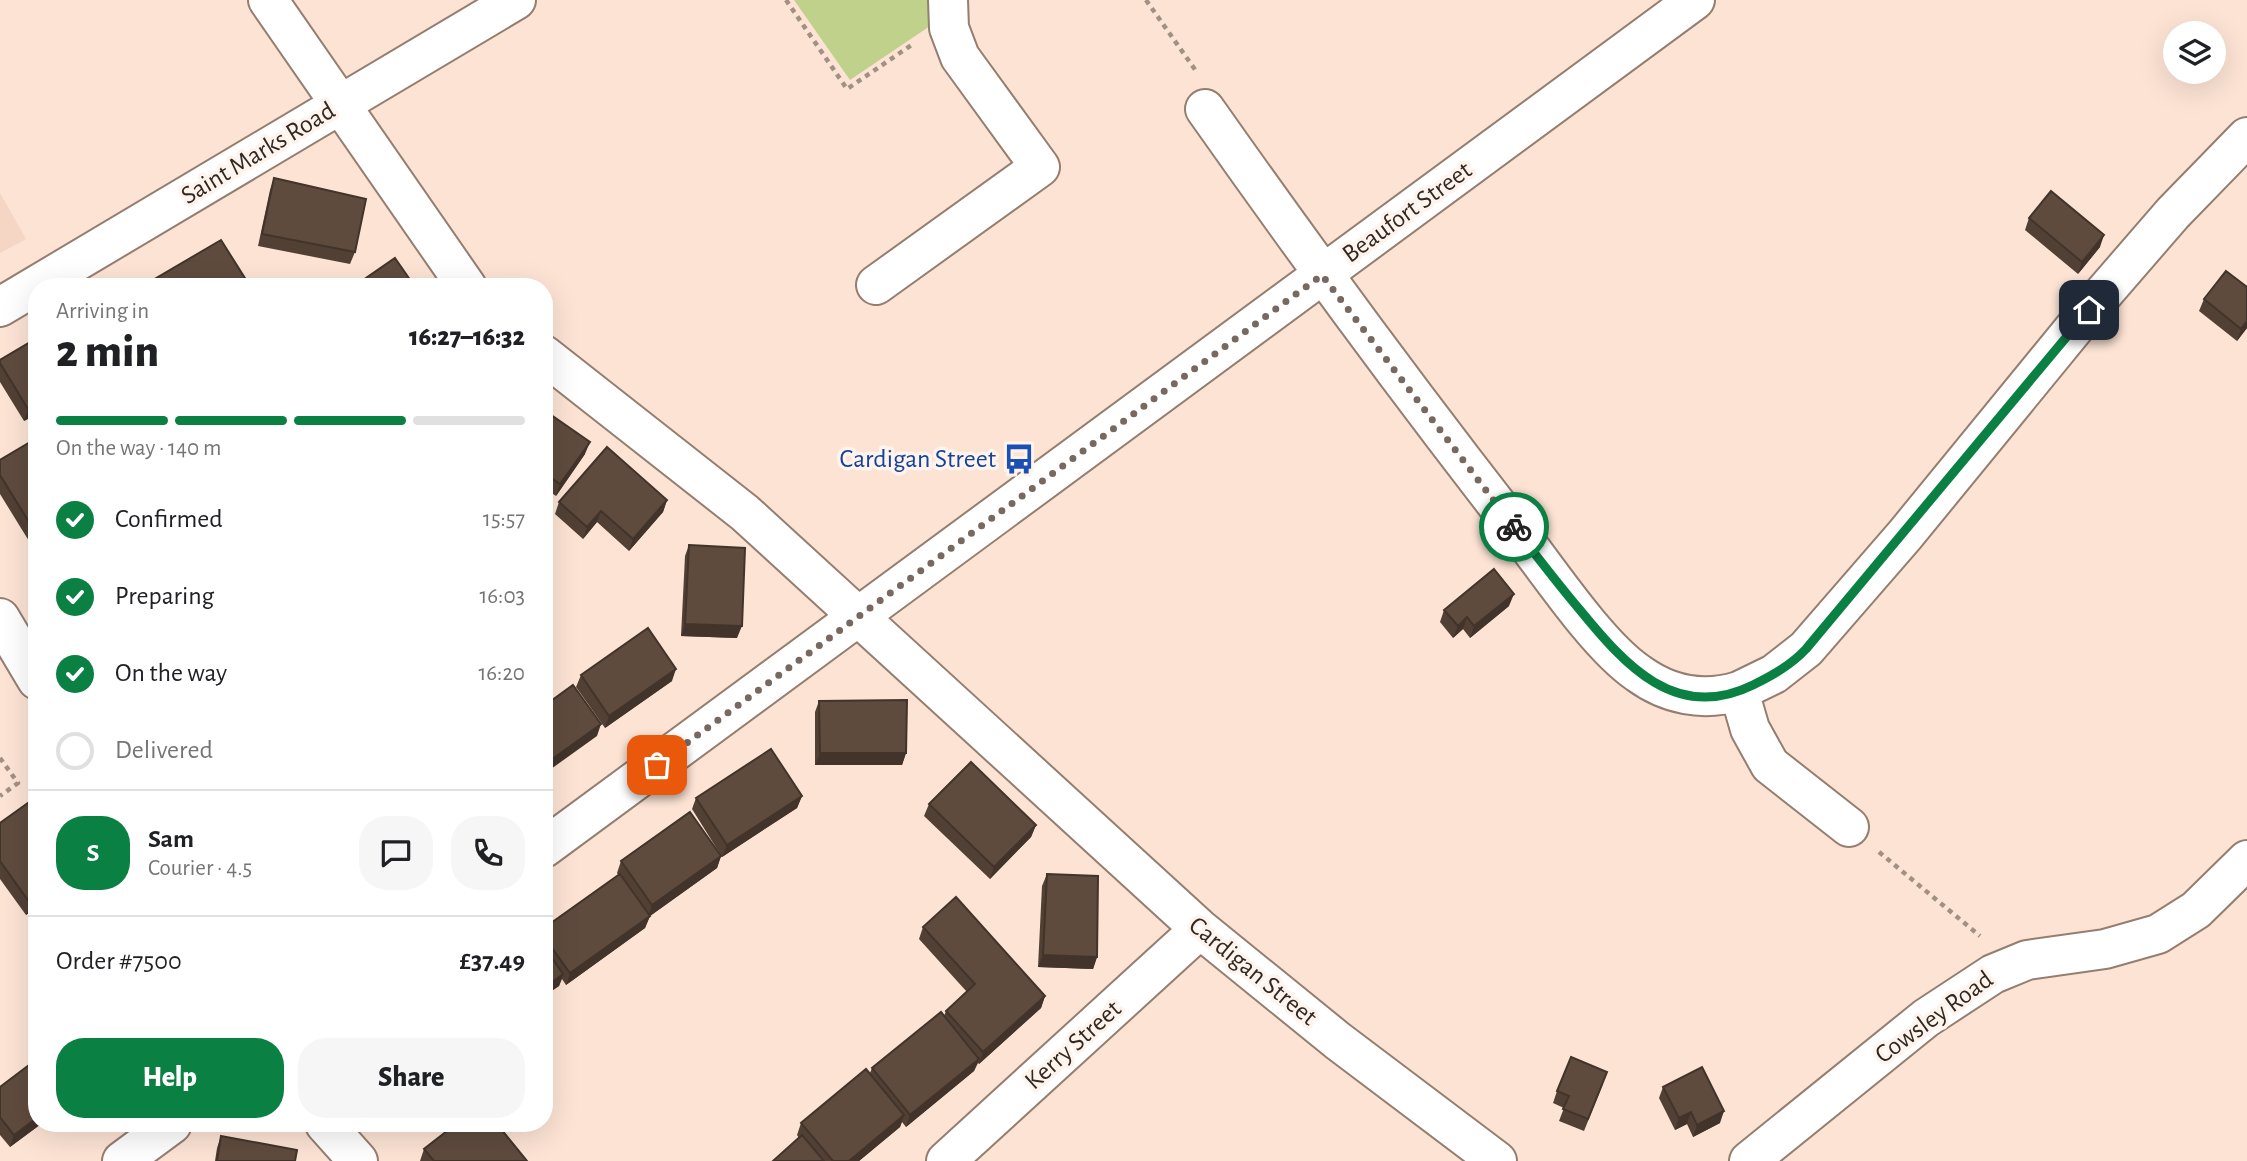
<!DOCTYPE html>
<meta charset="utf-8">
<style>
:root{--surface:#fff;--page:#f6f6f6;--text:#202124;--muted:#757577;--line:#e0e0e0;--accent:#0b8043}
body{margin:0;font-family:"Alegreya Sans",sans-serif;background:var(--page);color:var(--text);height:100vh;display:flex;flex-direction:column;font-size:26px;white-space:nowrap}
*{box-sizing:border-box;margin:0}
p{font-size:23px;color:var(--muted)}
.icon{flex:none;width:38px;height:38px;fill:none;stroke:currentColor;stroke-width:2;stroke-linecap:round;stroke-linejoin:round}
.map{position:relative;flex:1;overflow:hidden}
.side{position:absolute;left:28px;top:278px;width:525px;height:854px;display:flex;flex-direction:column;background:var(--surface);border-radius:28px;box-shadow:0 7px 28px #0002}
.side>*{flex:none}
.fabs{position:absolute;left:2163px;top:21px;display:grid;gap:14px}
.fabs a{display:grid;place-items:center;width:63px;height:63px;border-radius:50%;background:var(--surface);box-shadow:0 7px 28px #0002;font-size:35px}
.pin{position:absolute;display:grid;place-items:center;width:60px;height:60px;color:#fff;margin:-30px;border-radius:14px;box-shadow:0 4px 10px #0006}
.courier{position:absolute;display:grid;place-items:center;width:70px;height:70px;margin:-35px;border:5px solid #0b8043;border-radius:50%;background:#fff;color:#222;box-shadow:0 2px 9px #0007}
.summary em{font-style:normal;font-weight:800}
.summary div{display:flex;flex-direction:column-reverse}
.summary{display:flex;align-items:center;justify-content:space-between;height:119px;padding:0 28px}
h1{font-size:46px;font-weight:800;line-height:52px}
.bar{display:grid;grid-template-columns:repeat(4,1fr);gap:10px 7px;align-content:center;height:84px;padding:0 28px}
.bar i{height:9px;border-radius:5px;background:var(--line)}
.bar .on{background:var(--accent)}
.bar p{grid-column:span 4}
.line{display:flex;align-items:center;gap:18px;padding:0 28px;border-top:2px solid var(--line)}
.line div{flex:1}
.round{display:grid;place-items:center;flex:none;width:74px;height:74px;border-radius:28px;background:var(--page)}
ol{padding:0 28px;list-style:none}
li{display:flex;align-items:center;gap:21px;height:77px}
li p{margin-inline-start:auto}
li .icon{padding:7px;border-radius:50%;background:var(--accent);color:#fff;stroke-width:4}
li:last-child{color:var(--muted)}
li i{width:38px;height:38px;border:4px solid var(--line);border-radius:50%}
.cta{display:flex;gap:14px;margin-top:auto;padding:14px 28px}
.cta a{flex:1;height:80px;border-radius:28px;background:var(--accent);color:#fff;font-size:28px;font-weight:800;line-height:80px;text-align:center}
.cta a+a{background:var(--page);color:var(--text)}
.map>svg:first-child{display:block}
</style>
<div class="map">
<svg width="2247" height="1161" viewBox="0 0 2247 1161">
<rect width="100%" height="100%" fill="#fce3d4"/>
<path fill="#f5d5c3" d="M0,193L26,239L0,253Z"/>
<path fill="#c0d18c" d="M794,0H933V24L850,80Z"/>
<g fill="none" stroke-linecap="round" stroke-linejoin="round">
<g stroke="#947e70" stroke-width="42">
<path id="minor" d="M268,0L467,287
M1205,109C1305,251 1408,391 1515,528C1547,569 1597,645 1638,673C1668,695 1703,702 1739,691L1750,729L1770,765L1849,827
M876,285L1040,167L960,57L949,28L948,0
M0,307L516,0
M544,355L745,513L1200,929L1338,1041L1497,1161
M0,618L37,680
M1739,691L1774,674L1806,649L1905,535L2089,310L2173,213L2247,137
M544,848L1695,0
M325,1124L358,1161
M122,1161L172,1124
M946,1161L1200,929
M1749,1161L1926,1018L1993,974L2027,960L2105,949L2158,934L2196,910L2247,860"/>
</g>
<path stroke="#a29085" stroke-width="4.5" stroke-dasharray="5 5" stroke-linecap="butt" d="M786,0L847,89L913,44
M1146,0L1196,71
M0,758L18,783L0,796
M1879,852L1980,936"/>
<use href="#minor" stroke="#fff" stroke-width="38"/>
</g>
<path fill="#524035" d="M274,178L355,252L350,264L258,246L270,190Z
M2029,218L2100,247L2078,274L2025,230Z
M2247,287V328L2237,341L2199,311L2204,299Z
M0,360L37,414L24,421L0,382Z
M544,410L585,454L556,496L544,488Z
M37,438V554L0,494V460Z
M667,500L663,512L629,551L597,522L583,539L555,514L559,502Z
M689,545L737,638L681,636L685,556Z
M1509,606L1470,638L1463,629L1453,638L1440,622L1444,610Z
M581,675L672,681L605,728L576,687Z
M819,701L906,753L902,765H815V712Z
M802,796L797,808L722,857L692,809L696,798Z
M37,801V907L26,915L0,879V823Z
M929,804L1036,825L1031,837L990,879L924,816Z
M721,856L717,868L650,916L645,928L566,985L562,979L559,986L544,996V928L618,875L617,873L621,861Z
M1047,874L1097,957L1093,969L1038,967L1042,886Z
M923,927L1045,996L1041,1008L979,1064L978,1063L974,1071L906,1127L902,1122L900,1127L859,1161H773L799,1138L797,1135L801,1123L870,1073L872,1068L944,1016L946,1011L967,992L919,939Z
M1603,1084L1584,1131L1559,1121L1564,1108L1553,1103L1557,1091Z
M0,1087L37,1124H41L10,1147L0,1135Z
M1663,1087L1720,1123L1693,1137L1687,1124L1675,1130L1659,1098Z
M221,1136L295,1161H215L217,1148Z
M424,1149L527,1161H420Z"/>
<path fill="#42342b" d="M2104,235L2100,247L2078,274L2082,262Z
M2247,321V328L2237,341L2241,329Z
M37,404V414L24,421L28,409Z
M590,442L585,454L556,496L560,484Z
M667,500L663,512L629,551L633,539Z
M601,511L597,522L583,539L587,527Z
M1514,594L1509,606L1470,638L1474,626Z
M1467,617L1463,629L1453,638L1458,626Z
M685,624L742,626L737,638L681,636Z
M676,669L672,681L605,728L609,716Z
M601,724L597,736L544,774V765Z
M820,753H906L902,765H815Z
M802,796L797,808L722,857L727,845Z
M1036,825L1031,837L990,879L994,867Z
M721,856L717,868L650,916L645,928L566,985L570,973L648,917L652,905Z
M37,898V907L26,915L30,903Z
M1043,955L1097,957L1093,969L1038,967Z
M563,974L559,986L544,996V988Z
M1045,996L1041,1008L979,1064L983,1052Z
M979,1059L974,1071L906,1127L910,1115Z
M1724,1111L1720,1123L1693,1137L1697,1125Z
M1691,1112L1687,1124L1675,1130L1679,1118Z
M904,1115L900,1127L859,1161H849Z
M37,1118V1124H41L10,1147L14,1135Z"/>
<path fill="#5f4b3e" stroke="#42342b" stroke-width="2" d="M274,178L366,199L355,252L262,234Z
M2051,191L2104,235L2082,262L2029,218Z
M221,240L248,283L241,287H150L148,283Z
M395,258L415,287H353Z
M2226,271L2247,287V321L2241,329L2204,299Z
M37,338V404L28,409L0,363V360Z
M544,410L590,442L560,484L544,473Z
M37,438V535L0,475V460Z
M607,447L667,500L633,539L601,511L587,527L559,502Z
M689,545L745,548L742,626L685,624Z
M1494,569L1514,594L1474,626L1467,617L1458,626L1444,610Z
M648,628L676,669L609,716L581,675Z
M573,685L601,724L544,765V706Z
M907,700L906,753H820L819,701Z
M771,749L802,796L727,845L696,798Z
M971,762L1036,825L994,867L929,804Z
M35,798L37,801V898L30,903L0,861V823Z
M690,812L721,856L652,905L621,861Z
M620,874L650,916L570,973L544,937V928Z
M1047,874L1098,876L1097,957L1043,955Z
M956,897L1045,996L983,1052L946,1011L975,984L923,927Z
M544,947L563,974L544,988Z
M941,1012L979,1059L910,1115L872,1068Z
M1571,1057L1607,1072L1588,1119L1563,1109L1569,1096L1557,1091Z
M37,1059V1118L14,1135L0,1117V1087Z
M1702,1067L1724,1111L1697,1125L1691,1112L1679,1118L1663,1087Z
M866,1069L904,1115L849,1161H833L801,1123Z
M456,1124H497L527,1161H434L424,1149Z
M802,1135L824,1161H773Z
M221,1136L297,1150L295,1161H217Z"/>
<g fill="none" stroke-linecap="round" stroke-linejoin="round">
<path stroke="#786960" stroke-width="7" stroke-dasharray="0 12.6" d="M657,765L1322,275L1514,527"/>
<path stroke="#0b8043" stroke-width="9" d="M1514,527C1536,555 1557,583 1580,610C1625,665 1676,723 1753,685C1773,675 1791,665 1806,649L2089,310"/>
</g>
<defs>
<g id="bus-bare" transform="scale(2.415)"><path d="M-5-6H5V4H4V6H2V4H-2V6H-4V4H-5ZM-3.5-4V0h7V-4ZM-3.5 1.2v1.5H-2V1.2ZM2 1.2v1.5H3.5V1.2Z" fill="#1a4fb4" stroke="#fef4ed" stroke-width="2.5" paint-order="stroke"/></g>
</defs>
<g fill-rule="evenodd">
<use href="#bus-bare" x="1019" y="459"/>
</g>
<g text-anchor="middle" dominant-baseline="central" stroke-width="7" stroke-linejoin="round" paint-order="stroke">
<g font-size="26" fill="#312822" stroke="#fef4ed">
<text transform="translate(258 153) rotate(-31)">Saint Marks Road</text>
<text transform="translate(1407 212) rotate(-36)">Beaufort Street</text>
<text transform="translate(1253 971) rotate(39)">Cardigan Street</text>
<text transform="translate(1934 1017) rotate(-36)">Cowsley Road</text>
<text transform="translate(1073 1045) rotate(-42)">Kerry Street</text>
</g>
<g font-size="26" fill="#164399" stroke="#fef4ed" text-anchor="end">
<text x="996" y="459">Cardigan Street</text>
</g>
</g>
</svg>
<div class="fabs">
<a><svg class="icon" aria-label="layers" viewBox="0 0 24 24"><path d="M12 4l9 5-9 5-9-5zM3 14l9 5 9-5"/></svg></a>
</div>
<div class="pin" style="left:657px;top:765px;background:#ea580c"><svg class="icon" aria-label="bag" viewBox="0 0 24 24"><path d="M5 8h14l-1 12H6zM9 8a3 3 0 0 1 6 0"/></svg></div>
<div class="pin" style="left:2089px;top:310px;background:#1f2937"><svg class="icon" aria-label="home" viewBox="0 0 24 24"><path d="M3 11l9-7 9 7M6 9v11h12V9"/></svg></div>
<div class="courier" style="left:1514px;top:527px"><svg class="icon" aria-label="bike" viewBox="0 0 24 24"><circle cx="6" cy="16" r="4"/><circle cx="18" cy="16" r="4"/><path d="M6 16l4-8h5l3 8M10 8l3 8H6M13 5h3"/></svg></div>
<section class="side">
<div class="summary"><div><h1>2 min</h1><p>Arriving in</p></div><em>16:27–16:32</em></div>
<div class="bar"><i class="on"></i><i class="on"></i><i class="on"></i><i></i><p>On the way · 140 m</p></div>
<ol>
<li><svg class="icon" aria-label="check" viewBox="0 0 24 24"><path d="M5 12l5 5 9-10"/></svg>Confirmed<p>15:57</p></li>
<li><svg class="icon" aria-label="check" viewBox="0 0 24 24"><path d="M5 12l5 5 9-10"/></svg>Preparing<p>16:03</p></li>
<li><svg class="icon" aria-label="check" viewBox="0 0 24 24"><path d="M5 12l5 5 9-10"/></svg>On the way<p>16:20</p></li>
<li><i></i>Delivered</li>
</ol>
<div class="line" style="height:126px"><b class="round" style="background:var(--accent);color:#fff">S</b><div><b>Sam</b><p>Courier · 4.5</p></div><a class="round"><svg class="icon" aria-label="chat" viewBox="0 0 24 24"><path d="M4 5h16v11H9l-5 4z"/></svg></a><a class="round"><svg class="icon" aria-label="phone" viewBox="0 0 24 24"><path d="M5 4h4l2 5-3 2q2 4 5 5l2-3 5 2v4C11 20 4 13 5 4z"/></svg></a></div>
<div class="line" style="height:91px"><div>Order #7500</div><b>£37.49</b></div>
<div class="cta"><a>Help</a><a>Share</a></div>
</section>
</div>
